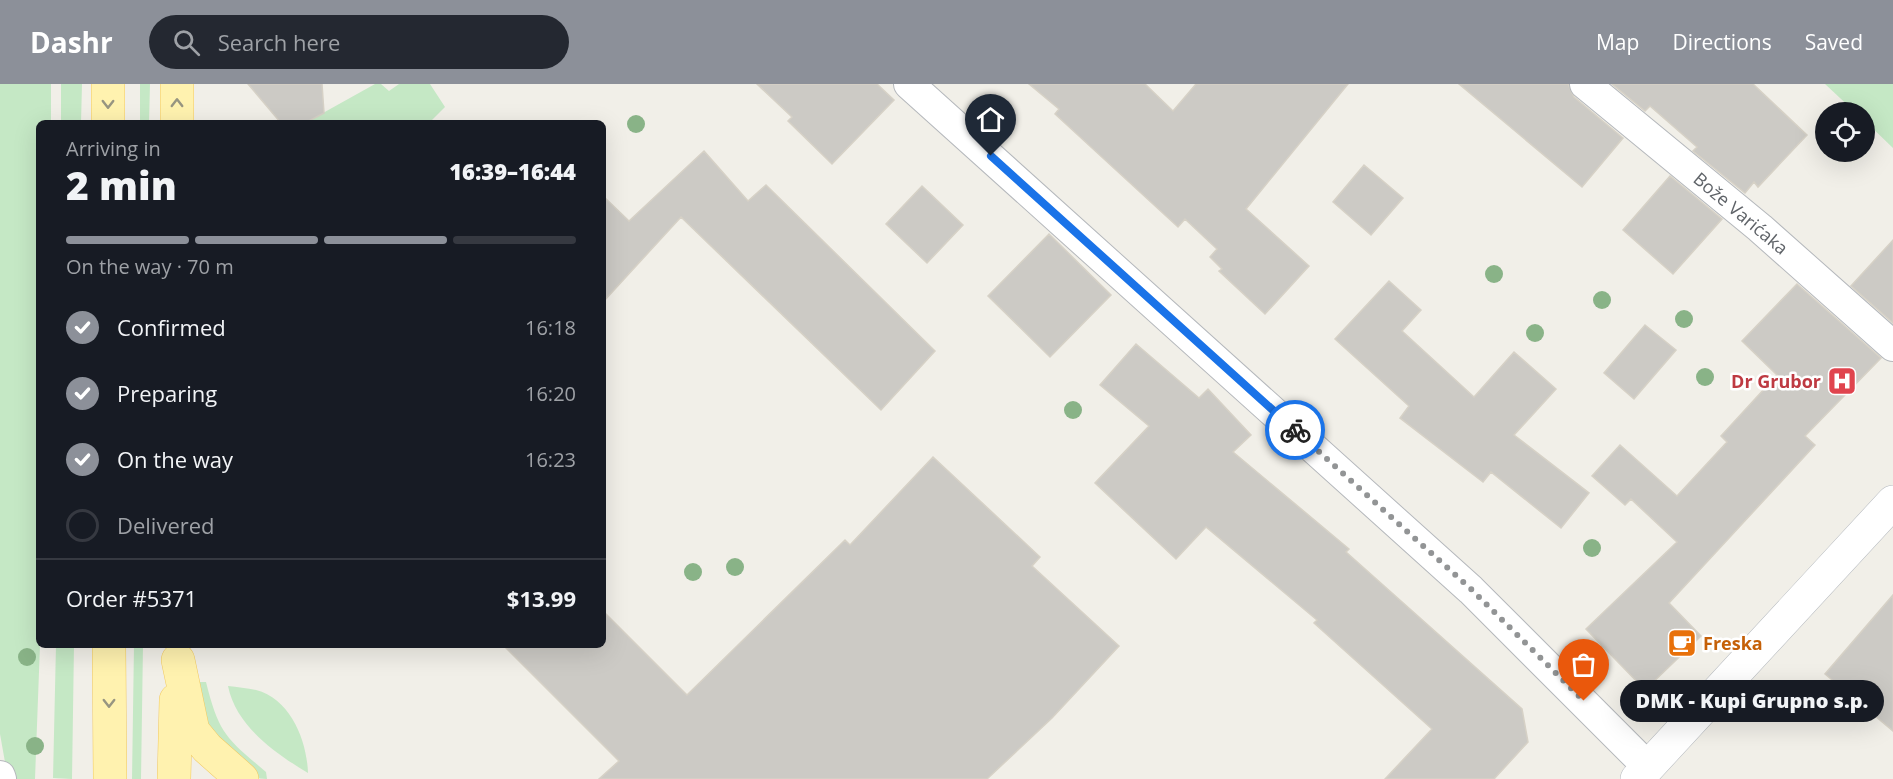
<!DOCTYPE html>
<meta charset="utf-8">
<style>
:root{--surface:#171b24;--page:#242831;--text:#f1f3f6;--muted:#9ea1a6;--line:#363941;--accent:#8c9099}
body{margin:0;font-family:"Open Sans",sans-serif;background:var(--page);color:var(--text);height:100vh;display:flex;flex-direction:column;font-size:22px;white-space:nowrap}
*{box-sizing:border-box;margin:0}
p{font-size:20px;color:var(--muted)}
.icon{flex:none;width:33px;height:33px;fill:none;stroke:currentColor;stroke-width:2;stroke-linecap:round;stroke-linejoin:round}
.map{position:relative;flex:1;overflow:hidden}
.drawer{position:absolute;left:36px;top:36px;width:570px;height:528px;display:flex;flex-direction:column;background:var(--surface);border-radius:9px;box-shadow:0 6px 24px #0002}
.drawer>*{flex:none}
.controls{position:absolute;left:1815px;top:18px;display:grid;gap:12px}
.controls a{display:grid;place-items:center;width:60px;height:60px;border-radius:50%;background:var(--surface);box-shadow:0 6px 24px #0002;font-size:30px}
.pin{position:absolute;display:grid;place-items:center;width:51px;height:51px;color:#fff;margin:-62px -26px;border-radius:50% 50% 50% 0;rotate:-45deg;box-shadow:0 0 6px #0007}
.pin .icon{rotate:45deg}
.courier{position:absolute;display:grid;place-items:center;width:60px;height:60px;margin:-30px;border:4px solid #1a73e8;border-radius:50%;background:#fff;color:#222;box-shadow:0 2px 8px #0007}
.bubble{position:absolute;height:42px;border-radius:21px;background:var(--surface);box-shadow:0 6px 24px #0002;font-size:20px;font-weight:800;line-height:42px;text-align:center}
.headline em{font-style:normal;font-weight:800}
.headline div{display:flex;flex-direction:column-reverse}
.headline{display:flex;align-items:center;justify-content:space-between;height:102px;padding:0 30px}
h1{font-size:39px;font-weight:800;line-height:45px}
.bar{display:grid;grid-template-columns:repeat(4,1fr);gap:9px 6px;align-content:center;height:72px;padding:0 30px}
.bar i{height:8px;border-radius:4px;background:var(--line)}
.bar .on{background:var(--accent)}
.bar p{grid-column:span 4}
.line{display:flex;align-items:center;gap:15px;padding:0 30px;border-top:2px solid var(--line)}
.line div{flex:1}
ol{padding:0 30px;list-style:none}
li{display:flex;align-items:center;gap:18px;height:66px}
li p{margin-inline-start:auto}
li .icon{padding:6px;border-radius:50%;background:var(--accent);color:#fff;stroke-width:4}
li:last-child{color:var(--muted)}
li i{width:33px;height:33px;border:3px solid var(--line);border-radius:50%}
header{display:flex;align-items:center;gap:36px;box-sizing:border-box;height:84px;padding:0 30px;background:var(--accent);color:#fff}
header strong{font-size:28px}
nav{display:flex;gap:33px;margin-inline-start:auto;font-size:21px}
.search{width:420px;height:54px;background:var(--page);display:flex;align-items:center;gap:15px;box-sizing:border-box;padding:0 21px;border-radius:33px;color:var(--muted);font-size:22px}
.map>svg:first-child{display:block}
</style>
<header>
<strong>Dashr</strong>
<div class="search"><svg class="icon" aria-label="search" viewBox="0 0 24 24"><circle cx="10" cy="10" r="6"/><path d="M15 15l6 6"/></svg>Search here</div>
<nav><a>Map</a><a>Directions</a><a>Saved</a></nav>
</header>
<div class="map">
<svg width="1893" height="695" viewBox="0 0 1893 695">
<rect width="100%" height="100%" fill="#f1efe8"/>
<path fill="#c5e8c5" d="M0,0H51V39H39L40,561L35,695H8L0,650Z
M61,0H82L81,39H61Z
M140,0H150L149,39H140Z
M375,0H381L389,7L399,0H430L445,23L429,39H305Z
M1825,0H1893V64L1865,37L1864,28H1855Z
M56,561H74L72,695L53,694Z
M134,561H143L141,695H132Z
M190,598H206C219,650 226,654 266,688L267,695C222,695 205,632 190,598Z
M228,602C237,603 247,604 256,606C291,615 307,657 308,689C275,669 236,642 228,602Z"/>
<path fill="#cccac5" stroke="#d6d1c6" stroke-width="1.5" d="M248,0H322L324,29L305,39H281Z
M757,0H877L894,16L832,80L788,37L792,33Z
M1029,0H1145L1173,27L1196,0H1348L1246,125L1309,182L1265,230L1219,187L1222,185L1210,173L1217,165L1185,135L1178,143L1055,30L1059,25Z
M1459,0H1568L1574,13L1623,54L1582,103Z
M1612,0H1753L1807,51L1758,103L1754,98L1745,109L1693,67L1697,63L1650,22L1645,27Z
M704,67L748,117L766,101L935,267L881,326L681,133L603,218V112L629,137Z
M1364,81L1403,114L1371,151L1333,118Z
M1670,92L1722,135L1673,190L1623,146Z
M922,102L963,141L927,179L886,140Z
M1049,150L1111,211L1050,273L988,212Z
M1893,156V239L1851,202Z
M1389,197L1421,226L1402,247L1474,313L1514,268L1556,305L1514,351L1589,409L1561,444L1491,388L1483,398L1400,334L1409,322L1335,255Z
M1797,200L1881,274L1805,352L1815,361L1669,519L1701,552L1645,606L1586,545L1677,458L1631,415L1625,421L1592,392L1620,361L1677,412L1727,358L1721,352L1777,291L1742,257Z
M1645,241L1676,266L1634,315L1604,289Z
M1136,260L1199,314L1208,305L1251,351L1233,368L1349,465L1346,468L1522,625L1528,658L1494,695H1385L1432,645L1314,539L1317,536L1206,443L1176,475L1095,399L1149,342L1100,301Z
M933,373L1040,473L1032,482L1119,562L1052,634L987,695H599L619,677L503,561H603V527L687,611L845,456L850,461Z
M1893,511V647L1825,590Z"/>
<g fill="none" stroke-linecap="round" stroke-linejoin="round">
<g stroke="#b5b8bc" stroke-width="32">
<path id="minor" d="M909,0L1471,506L1648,683
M1585,0L1760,144L1893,262
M0,692L1,695"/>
</g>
<g stroke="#b6babf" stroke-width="34">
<path id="secondary" d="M1637,695L1893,418"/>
</g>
<g stroke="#f2c960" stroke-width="34">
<path id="primary" d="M108,0V39
M177,39V0
M109,561L110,695
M178,576L193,647L207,664L242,695
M174,695L176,616"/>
</g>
<use href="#minor" stroke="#fff" stroke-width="30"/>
<use href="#secondary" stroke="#fff" stroke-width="33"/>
<use href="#primary" stroke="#fff2af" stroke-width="33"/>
</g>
<g fill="#89b387">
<circle cx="636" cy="40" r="9"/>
<circle cx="1494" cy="190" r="9"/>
<circle cx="1602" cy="216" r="9"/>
<circle cx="1684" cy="235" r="9"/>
<circle cx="1535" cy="249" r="9"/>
<circle cx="1705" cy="293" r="9"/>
<circle cx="1073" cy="326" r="9"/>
<circle cx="1592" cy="464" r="9"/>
<circle cx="735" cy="483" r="9"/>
<circle cx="693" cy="488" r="9"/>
<circle cx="27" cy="573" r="9"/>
<circle cx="35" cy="662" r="9"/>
</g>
<defs><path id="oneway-chevron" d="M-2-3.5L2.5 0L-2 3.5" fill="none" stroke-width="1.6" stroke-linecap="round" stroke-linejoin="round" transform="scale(1.5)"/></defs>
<g stroke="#979581">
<use href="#oneway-chevron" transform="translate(177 19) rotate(-90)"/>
<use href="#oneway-chevron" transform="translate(108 20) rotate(90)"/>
<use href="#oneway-chevron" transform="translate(109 619) rotate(90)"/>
</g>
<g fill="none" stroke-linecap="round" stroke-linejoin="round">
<path stroke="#929495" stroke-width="6" stroke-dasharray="0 10.8" d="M1295,346L1472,506L1584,617"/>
<path stroke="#1a73e8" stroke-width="8" d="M991,72L1295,346"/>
</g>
<defs>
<g id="hospital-square" transform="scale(1.5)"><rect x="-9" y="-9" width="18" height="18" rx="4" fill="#e0444e" stroke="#fff"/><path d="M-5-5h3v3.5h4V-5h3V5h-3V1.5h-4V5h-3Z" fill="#fff"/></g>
<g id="cafe-square" transform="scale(1.5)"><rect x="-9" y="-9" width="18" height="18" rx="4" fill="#e8710a" stroke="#fff"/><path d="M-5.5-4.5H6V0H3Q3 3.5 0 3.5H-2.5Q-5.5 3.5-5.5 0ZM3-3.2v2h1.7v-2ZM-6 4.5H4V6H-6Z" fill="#fff"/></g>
</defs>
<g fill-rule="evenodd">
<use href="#hospital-square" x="1842" y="297"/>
<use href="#cafe-square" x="1682" y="559"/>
</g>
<g text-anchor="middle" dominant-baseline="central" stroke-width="5" stroke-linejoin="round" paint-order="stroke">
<g font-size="18" fill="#5f6368" stroke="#fff">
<text transform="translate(1741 129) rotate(40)">Bože Varićaka</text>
</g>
<g font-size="18" font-weight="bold" fill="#be3a42" stroke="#fff" text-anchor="end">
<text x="1821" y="297">Dr Grubor</text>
</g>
<g font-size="18" font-weight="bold" fill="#c56008" stroke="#fff" text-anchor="start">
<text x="1703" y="559">Freska</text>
</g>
</g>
</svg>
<div class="controls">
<a><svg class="icon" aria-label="locate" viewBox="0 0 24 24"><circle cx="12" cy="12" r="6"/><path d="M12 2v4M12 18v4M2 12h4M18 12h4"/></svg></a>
</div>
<div class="pin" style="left:1584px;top:617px;background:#ea580c"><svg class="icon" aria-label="bag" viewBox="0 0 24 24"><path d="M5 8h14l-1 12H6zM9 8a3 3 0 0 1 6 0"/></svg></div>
<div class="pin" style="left:991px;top:72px;background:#1f2937"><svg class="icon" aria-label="home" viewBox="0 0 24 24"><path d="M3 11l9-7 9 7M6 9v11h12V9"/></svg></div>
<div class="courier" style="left:1295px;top:346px"><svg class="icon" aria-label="bike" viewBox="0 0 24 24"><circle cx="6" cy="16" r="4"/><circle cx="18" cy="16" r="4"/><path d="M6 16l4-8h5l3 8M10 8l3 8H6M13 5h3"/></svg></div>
<div class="bubble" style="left:1620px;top:596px;width:264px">DMK - Kupi Grupno s.p.</div>
<section class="drawer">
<div class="headline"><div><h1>2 min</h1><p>Arriving in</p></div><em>16:39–16:44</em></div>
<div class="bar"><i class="on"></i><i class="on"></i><i class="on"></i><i></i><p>On the way · 70 m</p></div>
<ol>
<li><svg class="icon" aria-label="check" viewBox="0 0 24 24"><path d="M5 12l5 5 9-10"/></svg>Confirmed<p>16:18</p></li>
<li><svg class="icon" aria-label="check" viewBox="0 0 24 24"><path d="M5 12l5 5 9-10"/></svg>Preparing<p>16:20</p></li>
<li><svg class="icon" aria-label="check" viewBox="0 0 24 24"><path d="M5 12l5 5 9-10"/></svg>On the way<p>16:23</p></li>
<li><i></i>Delivered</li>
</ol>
<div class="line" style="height:78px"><div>Order #5371</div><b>$13.99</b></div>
</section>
</div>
